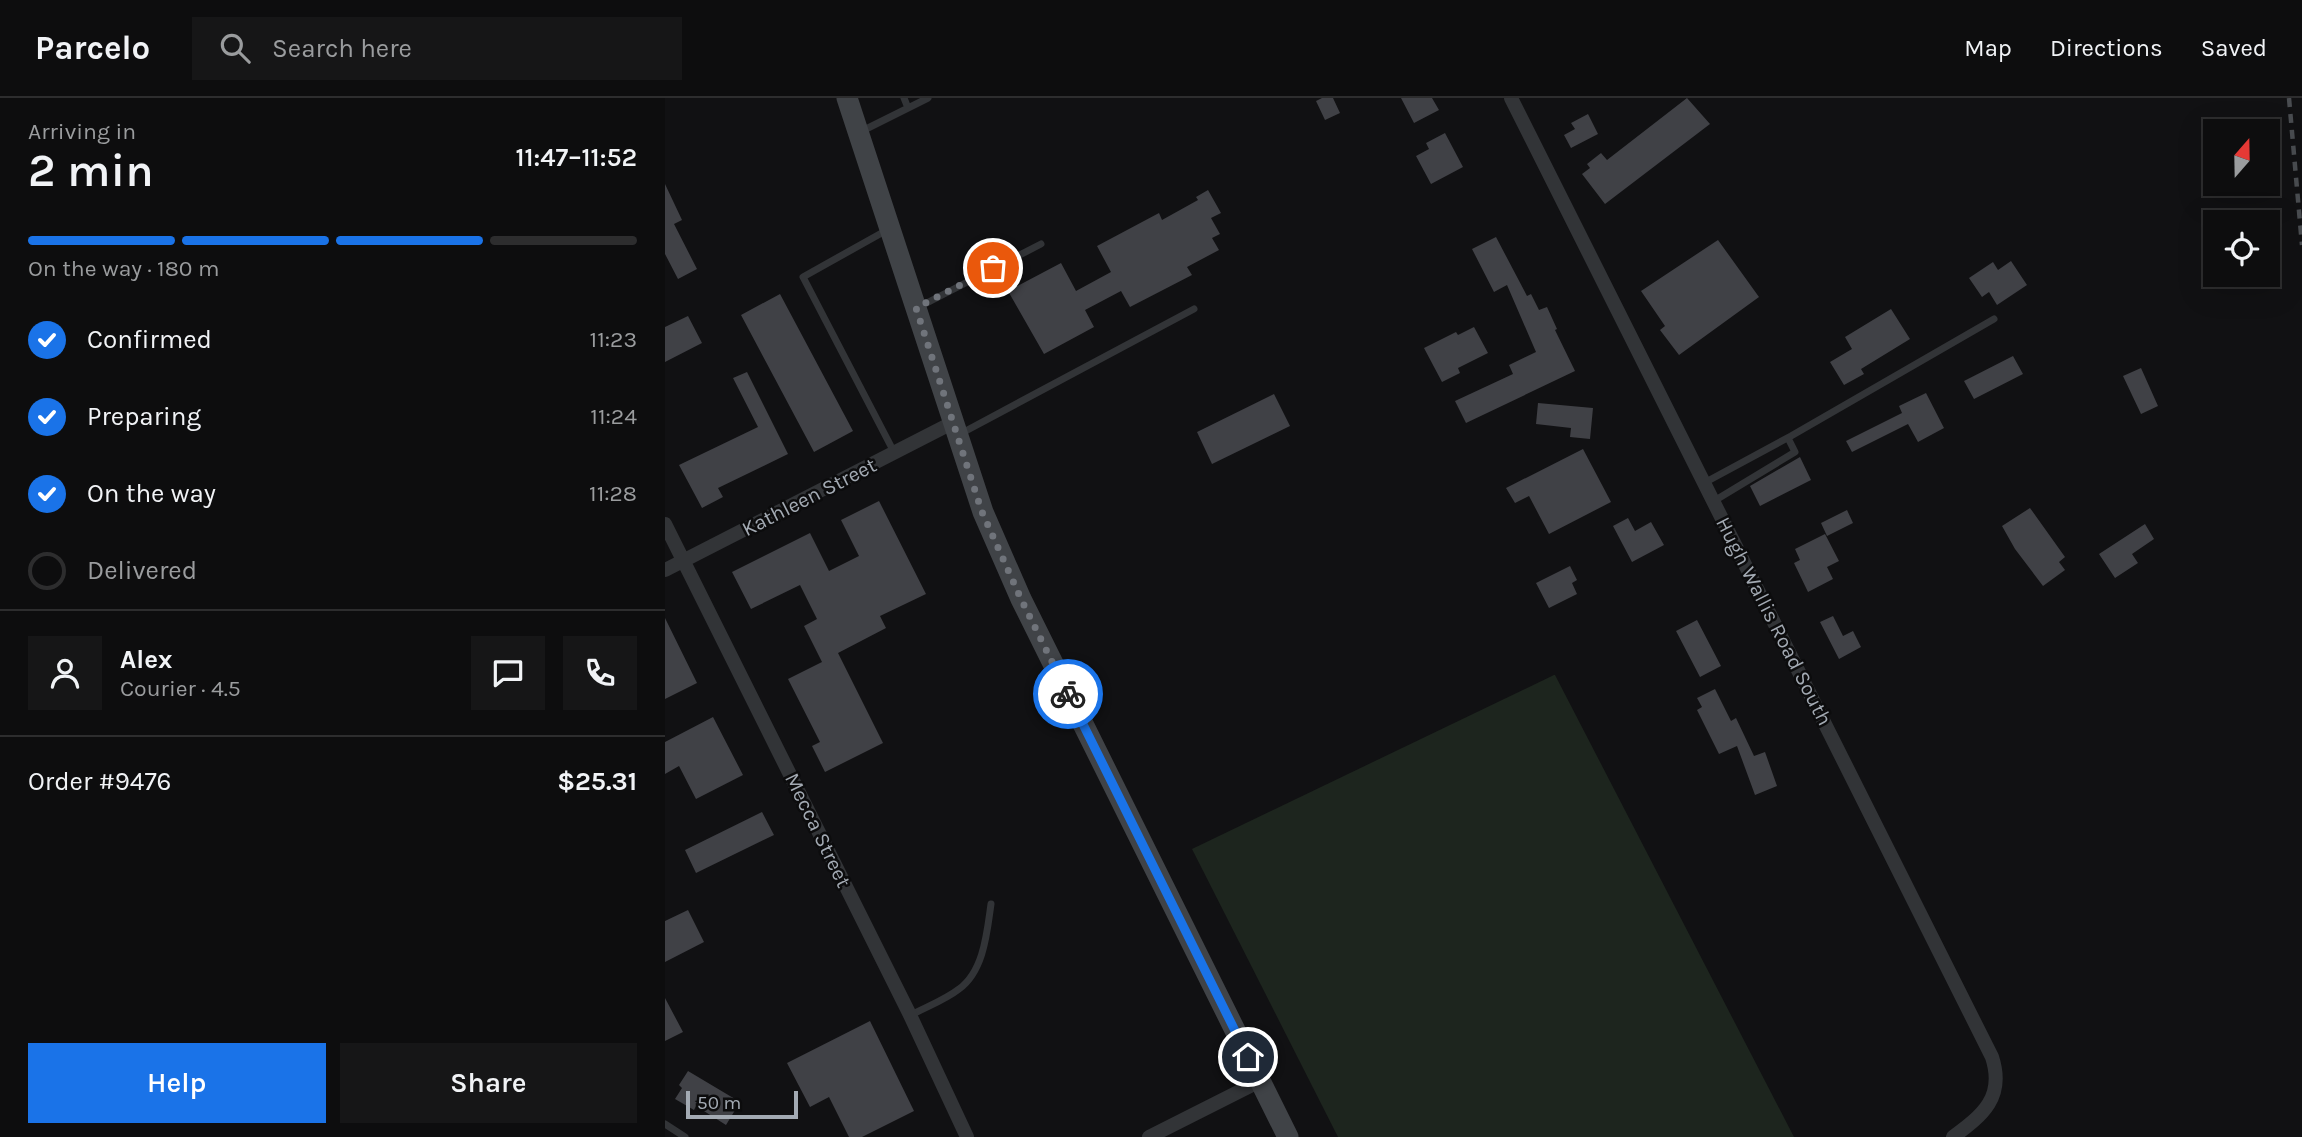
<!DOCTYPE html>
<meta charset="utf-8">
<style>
:root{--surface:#0d0d0e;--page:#161617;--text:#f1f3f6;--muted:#9a9c9e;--line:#2d2d2e;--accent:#1a73e8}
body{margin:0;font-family:Karla,sans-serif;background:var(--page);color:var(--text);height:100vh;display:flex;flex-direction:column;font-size:26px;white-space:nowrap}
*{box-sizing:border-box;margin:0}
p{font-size:23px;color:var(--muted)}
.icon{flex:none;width:38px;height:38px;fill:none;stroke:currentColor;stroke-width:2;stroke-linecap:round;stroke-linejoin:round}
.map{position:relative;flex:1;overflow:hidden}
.details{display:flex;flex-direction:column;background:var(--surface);width:665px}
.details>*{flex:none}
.needle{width:46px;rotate:20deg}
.tools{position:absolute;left:1538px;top:21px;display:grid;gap:14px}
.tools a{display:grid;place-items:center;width:77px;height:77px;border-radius:0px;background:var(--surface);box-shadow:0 7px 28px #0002,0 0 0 2px var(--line);font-size:35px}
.scale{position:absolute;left:21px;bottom:18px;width:112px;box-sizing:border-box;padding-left:7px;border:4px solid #a3aab3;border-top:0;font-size:19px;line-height:24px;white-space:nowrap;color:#a3aab3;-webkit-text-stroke:5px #0c0c0d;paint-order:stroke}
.pin{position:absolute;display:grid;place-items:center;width:60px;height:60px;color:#fff;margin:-30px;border:4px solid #fff;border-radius:50%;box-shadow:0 2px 7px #0007}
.courier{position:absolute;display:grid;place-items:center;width:70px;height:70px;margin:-35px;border:5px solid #1a73e8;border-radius:50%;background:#fff;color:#222;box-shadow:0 2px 9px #0007}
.headline em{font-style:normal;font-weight:600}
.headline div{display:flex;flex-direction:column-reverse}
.headline{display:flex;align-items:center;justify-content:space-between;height:119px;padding:0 28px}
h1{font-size:46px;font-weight:600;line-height:52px}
.bar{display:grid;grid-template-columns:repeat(4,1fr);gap:10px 7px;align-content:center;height:84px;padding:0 28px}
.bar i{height:9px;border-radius:5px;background:var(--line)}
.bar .on{background:var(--accent)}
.bar p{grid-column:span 4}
.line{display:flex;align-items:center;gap:18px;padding:0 28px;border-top:2px solid var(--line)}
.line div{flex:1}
.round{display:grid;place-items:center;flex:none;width:74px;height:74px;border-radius:0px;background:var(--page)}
ol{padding:0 28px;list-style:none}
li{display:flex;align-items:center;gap:21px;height:77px}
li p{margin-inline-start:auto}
li .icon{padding:7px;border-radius:50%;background:var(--accent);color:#fff;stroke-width:4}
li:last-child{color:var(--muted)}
li i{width:38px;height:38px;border:4px solid var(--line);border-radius:50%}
.primary-button{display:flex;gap:14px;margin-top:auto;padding:14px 28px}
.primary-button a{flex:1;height:80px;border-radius:0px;background:var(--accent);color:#fff;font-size:28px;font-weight:600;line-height:80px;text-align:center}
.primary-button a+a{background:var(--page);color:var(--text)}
header{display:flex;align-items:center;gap:42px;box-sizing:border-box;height:98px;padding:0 35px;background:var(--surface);border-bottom:2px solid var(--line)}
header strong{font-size:33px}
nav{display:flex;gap:38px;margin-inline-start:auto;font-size:24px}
.search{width:490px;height:63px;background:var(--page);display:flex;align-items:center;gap:18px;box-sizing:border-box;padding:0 24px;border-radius:0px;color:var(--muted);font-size:26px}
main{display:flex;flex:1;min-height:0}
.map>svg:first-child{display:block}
</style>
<header>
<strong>Parcelo</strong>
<div class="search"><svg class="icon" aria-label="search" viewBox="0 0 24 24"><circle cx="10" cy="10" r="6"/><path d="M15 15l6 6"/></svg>Search here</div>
<nav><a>Map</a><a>Directions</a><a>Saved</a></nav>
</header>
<main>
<section class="details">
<div class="headline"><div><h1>2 min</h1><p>Arriving in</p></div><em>11:47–11:52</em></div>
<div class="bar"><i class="on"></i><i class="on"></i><i class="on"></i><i></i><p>On the way · 180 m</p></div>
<ol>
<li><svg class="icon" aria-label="check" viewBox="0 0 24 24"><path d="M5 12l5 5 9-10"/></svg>Confirmed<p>11:23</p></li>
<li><svg class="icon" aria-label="check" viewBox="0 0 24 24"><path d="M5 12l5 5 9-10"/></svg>Preparing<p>11:24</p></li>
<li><svg class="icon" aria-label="check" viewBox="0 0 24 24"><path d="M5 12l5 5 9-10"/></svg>On the way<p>11:28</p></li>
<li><i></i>Delivered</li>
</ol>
<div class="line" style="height:126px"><a class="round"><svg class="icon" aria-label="person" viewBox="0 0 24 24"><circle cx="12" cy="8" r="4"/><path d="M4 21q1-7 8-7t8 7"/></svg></a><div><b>Alex</b><p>Courier · 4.5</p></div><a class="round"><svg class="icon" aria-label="chat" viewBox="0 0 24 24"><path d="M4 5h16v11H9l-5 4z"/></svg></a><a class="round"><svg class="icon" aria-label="phone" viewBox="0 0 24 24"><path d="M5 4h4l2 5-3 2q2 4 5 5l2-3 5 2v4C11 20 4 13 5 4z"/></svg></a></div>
<div class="line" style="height:91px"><div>Order #9476</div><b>$25.31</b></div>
<div class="primary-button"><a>Help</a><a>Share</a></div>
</section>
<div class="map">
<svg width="1637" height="1039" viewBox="0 0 1637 1039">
<rect width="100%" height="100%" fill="#111113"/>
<path fill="#1d251e" d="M889,577H890L1129,1039H673L527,751Z"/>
<path fill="#404146" d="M657,0H668L675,15L660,22L651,3Z
M736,0H767L774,12L749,25Z
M1022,0L1045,26L940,106L917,76L925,70L922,66L936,55L942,62Z
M923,16L933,36L906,50L899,37L910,31L906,25Z
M780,35L798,69L766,86L751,58L764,51L761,45Z
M0,86L17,122L9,126L32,171L13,181L0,156Z
M543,92L556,115L546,120L555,136L547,140L554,152L522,169L527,177L465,209L456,193L420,212L429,229L379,256L343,193L396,165L411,193L446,174L432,148L494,115L497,122L533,102L531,99Z
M831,139L862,198L866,196L874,212L882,209L892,231L890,232L910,273L801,325L790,303L848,276L844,267L871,254L842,187L829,194L807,151Z
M1053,142L1094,199L1014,257L995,232L1000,228L976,193Z
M1346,163L1362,187L1332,207L1324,194L1317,199L1304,180L1328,164L1333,172Z
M115,196L188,333L149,354L76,217Z
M1226,211L1245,241L1196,271L1199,276L1179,287L1165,264L1187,251L1180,239Z
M23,218L37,245L0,264V229Z
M809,229L823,255L793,270L795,275L777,284L759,250L791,234L793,237Z
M1348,258L1358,276L1309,301L1299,283Z
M1476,270L1493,308L1476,316L1458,278Z
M82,274L123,356L53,390L58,399L37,410L14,367L93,329L68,280Z
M1261,295L1279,330L1253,344L1243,326L1187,354L1181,343L1237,315L1234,308Z
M609,296L625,328L547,366L532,334Z
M873,305L928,310L925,341L905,339L906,330L871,326Z
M918,351L946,404L884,436L864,398L850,405L841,390Z
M1135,359L1146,382L1095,408L1085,388Z
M214,403L261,496L215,518L221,530L173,555L218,645L160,674L147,648L155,644L123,581L157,564L139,528L152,521L135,487L86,511L67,474L145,435L164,473L194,458L176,422Z
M1365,410L1400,459L1394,464L1400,472L1378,488L1350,451L1337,428Z
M1182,412L1188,425L1162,438L1156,425Z
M963,420L970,433L986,424L999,447L967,464L948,428Z
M1480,426L1489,441L1467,456L1473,465L1450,480L1434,456Z
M1160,436L1174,463L1162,469L1168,481L1143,494L1129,465L1135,462L1130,451Z
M905,468L912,482L907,485L912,496L884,510L871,485Z
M1168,518L1178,538L1188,533L1196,549L1174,561L1155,524Z
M0,520L32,585L0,601Z
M1032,522L1056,568L1035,579L1011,533Z
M1050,591L1066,623L1071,620L1089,658L1100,654L1112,688L1090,697L1072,648L1054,656L1032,612L1037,609L1032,600Z
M48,619L78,677L31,701L14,668L0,676V644Z
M97,714L109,737L31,775L20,752Z
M23,812L39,844L0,864V823Z
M0,900L18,934L0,943Z
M205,923L249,1013L197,1039H184L164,999L145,1009L122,965Z
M23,973L75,1004L61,1027L31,1008L29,1012L10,1001L17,990L14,987Z"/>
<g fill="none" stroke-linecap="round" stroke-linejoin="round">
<path stroke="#323437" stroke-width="7" d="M239,0L243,10
M197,33L263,0
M222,132L138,179L230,356
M252,210L376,146
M295,336L529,211
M1039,385L1126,338L1329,221
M1049,403L1130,354L1123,340
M246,917C261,909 280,902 294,891C319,873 322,834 326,806
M0,1026L20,1039"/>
<path stroke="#323437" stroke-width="14" d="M846,0L1327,959C1340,999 1318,1017 1288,1039
M0,426L245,917L302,1039
M0,472L287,325
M484,1039L595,983"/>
<path stroke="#404347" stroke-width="21" d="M182,0L318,414L356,501L623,1039"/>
<path stroke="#494c50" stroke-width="4.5" stroke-dasharray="9 7" stroke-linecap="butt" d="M1624,0L1637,147"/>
</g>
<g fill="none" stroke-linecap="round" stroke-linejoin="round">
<path stroke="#70747b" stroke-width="7" stroke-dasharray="0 12.6" d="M328,170L251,210L317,414L356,501L403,596"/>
<path stroke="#1a73e8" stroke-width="9" d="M403,596L583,959"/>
</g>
<g text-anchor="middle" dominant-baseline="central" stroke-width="5" stroke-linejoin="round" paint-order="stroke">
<g font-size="21" fill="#a3aab3" stroke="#0c0c0d">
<text transform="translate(144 399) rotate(-27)">Kathleen Street</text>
<text transform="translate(1109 523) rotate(63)">Hugh Wallis Road South</text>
<text transform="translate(153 732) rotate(64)">Mecca Street</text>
</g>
</g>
</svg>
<div class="tools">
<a><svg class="needle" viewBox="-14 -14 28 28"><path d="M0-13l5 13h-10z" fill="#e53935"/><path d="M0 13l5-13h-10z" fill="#9a9c9e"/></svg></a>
<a><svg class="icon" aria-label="locate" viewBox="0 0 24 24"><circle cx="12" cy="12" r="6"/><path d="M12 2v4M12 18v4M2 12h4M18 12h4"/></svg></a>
</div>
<div class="scale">50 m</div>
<div class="pin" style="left:328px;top:170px;background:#ea580c"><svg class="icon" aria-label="bag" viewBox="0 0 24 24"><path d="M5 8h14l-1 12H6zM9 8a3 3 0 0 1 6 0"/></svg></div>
<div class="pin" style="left:583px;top:959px;background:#1f2937"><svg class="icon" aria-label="home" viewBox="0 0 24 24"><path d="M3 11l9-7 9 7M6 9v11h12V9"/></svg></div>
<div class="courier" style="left:403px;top:596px"><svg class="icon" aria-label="bike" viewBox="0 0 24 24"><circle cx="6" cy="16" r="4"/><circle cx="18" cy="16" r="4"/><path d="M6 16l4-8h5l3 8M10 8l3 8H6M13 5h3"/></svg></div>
</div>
</main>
